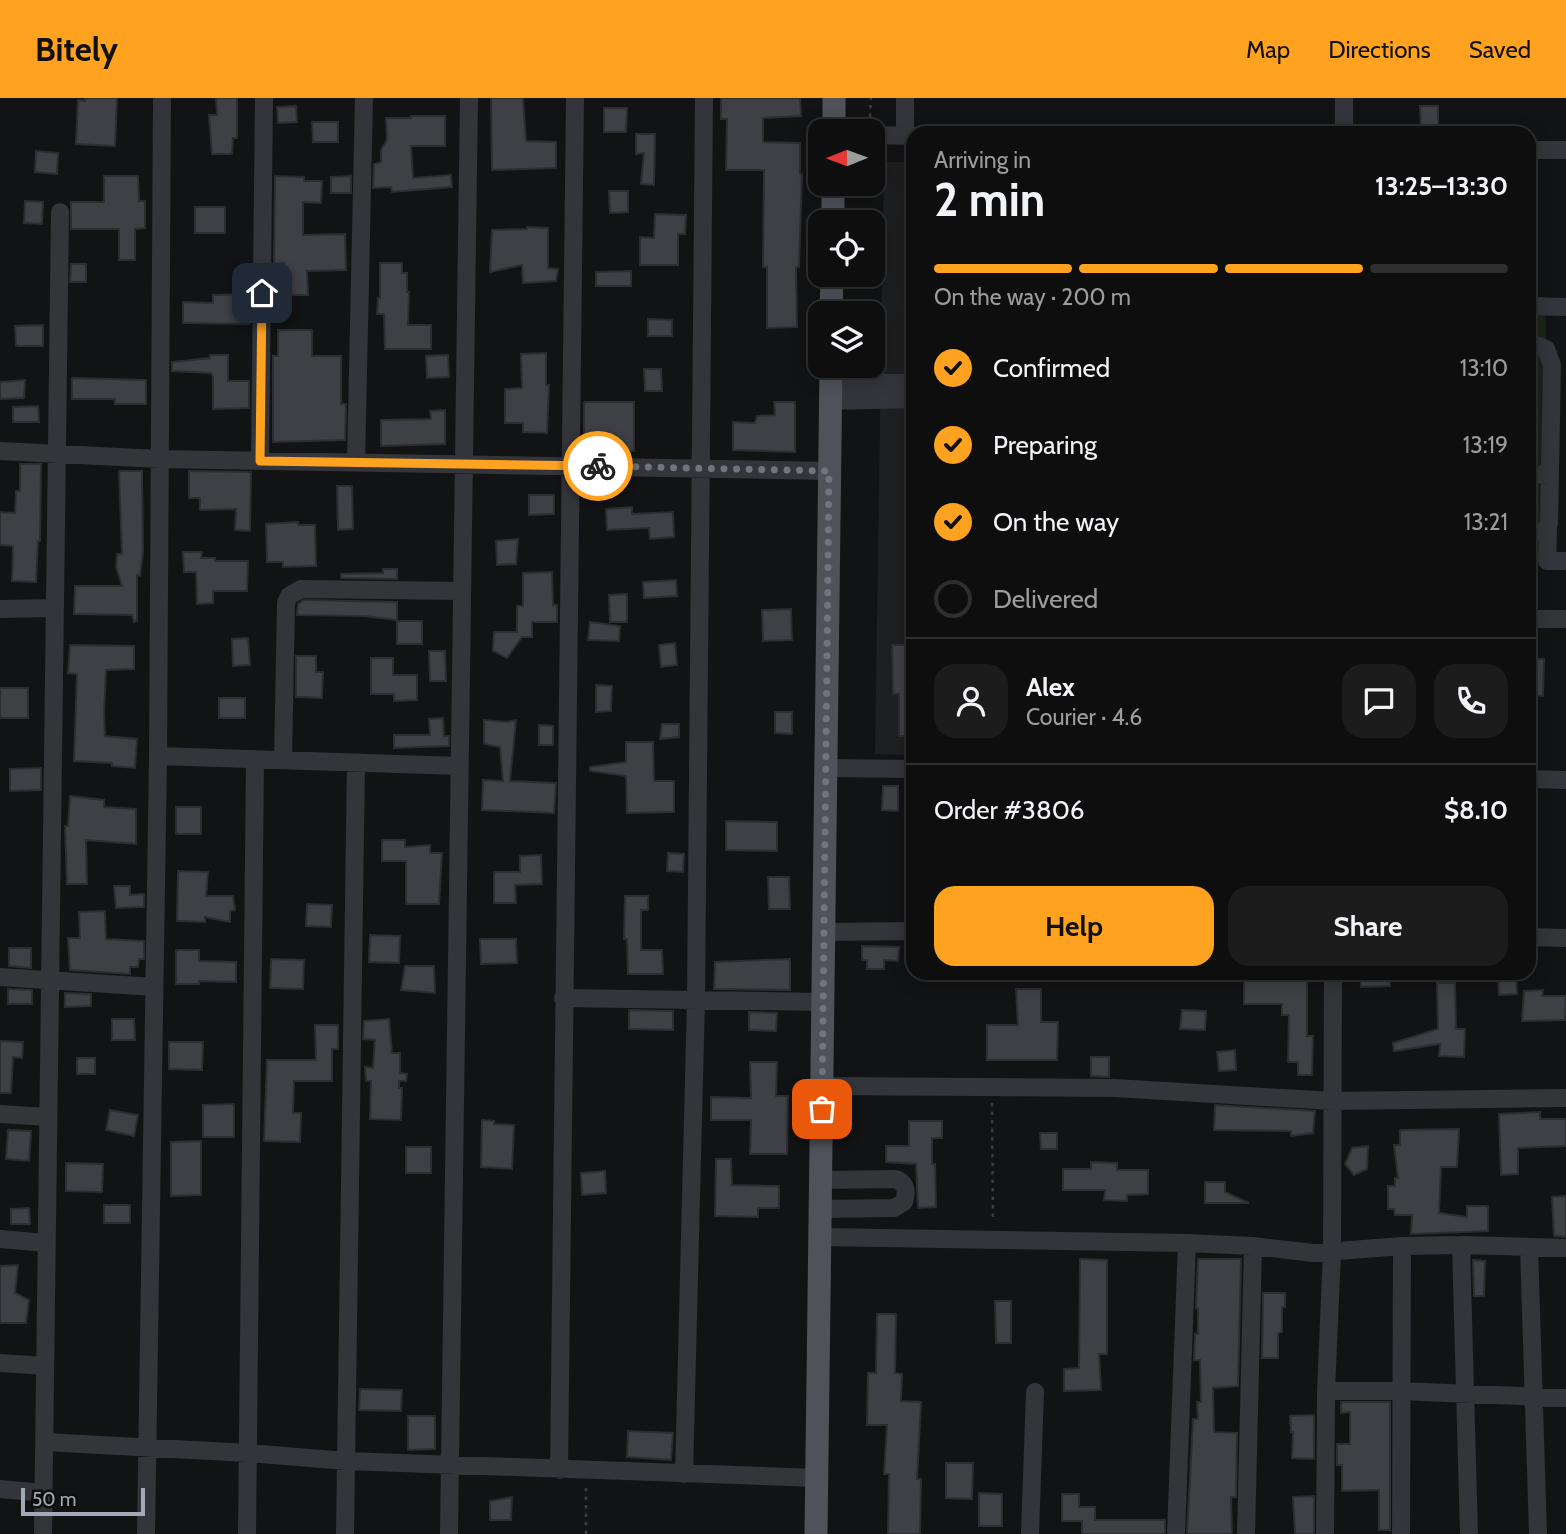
<!DOCTYPE html>
<meta charset="utf-8">
<style>
:root{--surface:#0e0e0f;--page:#1c1c1d;--text:#f1f3f6;--muted:#9b9c9e;--line:#2e2e2f;--accent:#ffa220}
body{margin:0;font-family:Cabin,sans-serif;background:var(--page);color:var(--text);height:100vh;display:flex;flex-direction:column;font-size:26px;white-space:nowrap}
*{box-sizing:border-box;margin:0}
p{font-size:23px;color:var(--muted)}
.icon{flex:none;width:38px;height:38px;fill:none;stroke:currentColor;stroke-width:2;stroke-linecap:round;stroke-linejoin:round}
.map{position:relative;flex:1;overflow:hidden}
.sheet{position:absolute;left:906px;top:28px;width:630px;height:854px;display:flex;flex-direction:column;background:var(--surface);border-radius:21px;box-shadow:0 4px 18px #0003,0 0 0 2px var(--line)}
.sheet>*{flex:none}
.needle{width:46px;rotate:269deg}
.buttons{position:absolute;left:808px;top:21px;display:grid;gap:14px}
.buttons a{display:grid;place-items:center;width:77px;height:77px;border-radius:14px;background:var(--surface);box-shadow:0 4px 18px #0003,0 0 0 2px var(--line);font-size:35px}
.scale{position:absolute;left:21px;bottom:18px;width:124px;box-sizing:border-box;padding-left:7px;border:4px solid #a3aab6;border-top:0;font-size:19px;line-height:24px;white-space:nowrap;color:#a3aab6;-webkit-text-stroke:5px #0e0e0f;paint-order:stroke}
.pin{position:absolute;display:grid;place-items:center;width:60px;height:60px;color:#fff;margin:-30px;border-radius:14px;box-shadow:0 4px 10px #0006}
.courier{position:absolute;display:grid;place-items:center;width:70px;height:70px;margin:-35px;border:5px solid #ffa220;border-radius:50%;background:#fff;color:#222;box-shadow:0 2px 9px #0007}
.headline em{font-style:normal;font-weight:700}
.headline div{display:flex;flex-direction:column-reverse}
.headline{display:flex;align-items:center;justify-content:space-between;height:119px;padding:0 28px}
h1{font-size:46px;font-weight:700;line-height:52px}
.bar{display:grid;grid-template-columns:repeat(4,1fr);gap:10px 7px;align-content:center;height:84px;padding:0 28px}
.bar i{height:9px;border-radius:5px;background:var(--line)}
.bar .selected{background:var(--accent)}
.bar p{grid-column:span 4}
.line{display:flex;align-items:center;gap:18px;padding:0 28px;border-top:2px solid var(--line)}
.line div{flex:1}
.round{display:grid;place-items:center;flex:none;width:74px;height:74px;border-radius:21px;background:var(--page)}
ol{padding:0 28px;list-style:none}
li{display:flex;align-items:center;gap:21px;height:77px}
li p{margin-inline-start:auto}
li .icon{padding:7px;border-radius:50%;background:var(--accent);color:#111;stroke-width:4}
li:last-child{color:var(--muted)}
li i{width:38px;height:38px;border:4px solid var(--line);border-radius:50%}
.cta{display:flex;gap:14px;margin-top:auto;padding:14px 28px}
.cta a{flex:1;height:80px;border-radius:21px;background:var(--accent);color:#111;font-size:28px;font-weight:700;line-height:80px;text-align:center}
.cta a+a{background:var(--page);color:var(--text)}
header{display:flex;align-items:center;gap:42px;box-sizing:border-box;height:98px;padding:0 35px;background:var(--accent);color:#111}
header strong{font-size:33px}
nav{display:flex;gap:38px;margin-inline-start:auto;font-size:24px}
.map>svg:first-child{display:block}
</style>
<header>
<strong>Bitely</strong>
<nav><a>Map</a><a>Directions</a><a>Saved</a></nav>
</header>
<div class="map">
<svg width="1566" height="1436" viewBox="0 0 1566 1436">
<rect width="100%" height="100%" fill="#121314"/>
<path fill="#1e1f21" d="M884,64H913V657L875,656Z"/>
<path fill="#1a231b" d="M1530,212H1546L1545,431H1530Z"/>
<path fill="#3e4045" stroke="#2c2d31" stroke-width="2" d="M85,0H117L115,48L76,46L78,2L85,3Z
M216,0H237V40H233L232,56H212L209,17H217Z
M491,0H523L526,43L556,44V70L492,72Z
M721,0H800L801,18L763,20V44L800,45V76H802L799,169H796L797,229L767,230V169H763L764,72H726L727,21H721Z
M296,8L297,24L278,25L277,9Z
M1420,8H1438V32H1421Z
M604,10H627L626,34H604Z
M411,18H445V48H411L413,80L451,77L452,89L392,94L391,89L373,90L374,66L381,64V52L387,42L386,20H411Z
M312,24H338V44H313Z
M636,36H655L654,87L641,86L644,55L636,56Z
M36,53L58,55L57,76L35,74Z
M104,78H138L139,103H145V130L135,131V162H119V131H71V104H104Z
M275,78L304,79V83H322L321,105L303,104V137L345,136L346,172L307,173L308,197H285L284,165L274,166Z
M351,78V95H331V79Z
M609,93H628V114L610,115Z
M25,103L43,104L42,126L24,125Z
M195,109H225V135H195Z
M655,116L686,117L685,136H678V167H640V139L654,140Z
M527,129L548,130V170L558,171L556,183L523,185L522,167L490,174L492,132L527,131Z
M380,165H402V175H407V194H409L408,227H431V251H385L384,216H377L378,200H380Z
M71,166H86V184H70Z
M631,173V188H596V174Z
M249,196V226L183,225V204L213,205V197Z
M648,221L672,222V238H648Z
M43,227V248H16L15,228Z
M278,232H312V258H341V306H346L345,342L273,344V258H278Z
M546,255V287H549L547,335L523,334V325H505V291L522,290L521,256Z
M210,257H228V283H249V310L213,311V279L211,275L172,273V264L210,260Z
M448,257L449,279L427,280L426,258Z
M644,271H661L662,293H645Z
M72,280L146,282V306H115V301H72Z
M25,282L24,300L0,301V284Z
M584,304H634V353H584Z
M774,304H795V354L733,352V324L755,325L757,318L775,317Z
M38,308L39,324H13V309Z
M445,312V346L381,348V322L431,321L430,313Z
M20,366H41L40,443H38L36,484L12,483L13,448L0,447V414L15,415L16,393H20Z
M119,373H142L143,453L140,478L137,477V523L134,524L132,517L74,516L75,488H122L116,469L117,456H122Z
M189,373L251,374L250,433L235,432L236,411L200,412V400H189Z
M337,388H352L353,431L338,432Z
M529,397H554V416L529,417Z
M632,409V416L673,414L674,439L650,441L649,430L607,432L606,411Z
M298,424V427H315L316,468L283,469V464H267L266,426Z
M518,441L516,466L497,467L496,443Z
M183,454H202L201,460H215V463H248L247,493H213V505L197,506L196,474H184Z
M383,471H397V481L341,480V476L383,475Z
M552,474L553,507H557V524H532V539H522L507,560L493,553L494,534H517V508H523V475Z
M676,482L677,498L644,500L643,484Z
M627,496V524H610L609,497Z
M304,502L397,504V522L365,518L297,517L298,506Z
M791,511L792,542L763,543L762,512Z
M397,523H422V546H397Z
M590,524L620,528L619,543L588,542Z
M248,540L250,567L233,568L232,541Z
M675,545L677,567L661,569L659,547Z
M70,547L134,548V571L106,572L104,614L105,638L137,641L135,670L112,668V665L74,663L77,576L68,575Z
M892,547H914V638H899V596H893Z
M429,553H445L446,583H430Z
M296,558H316V574H323L322,600L296,599Z
M371,560H393V577H417V602L394,603V596H371Z
M1530,561H1544L1543,598L1530,597Z
M596,587L612,588L611,613L596,614Z
M0,590H28V620H0Z
M219,600H245V620H219Z
M775,614H792V636L775,635Z
M443,620L444,638H449V648L394,650V637H430L429,621Z
M484,622L507,624L516,622L510,683L556,685L554,715L482,712L483,682L503,683L500,649L484,646Z
M662,626H679V639L660,641Z
M539,627L553,628V647H539Z
M626,644H653L654,683H674V714L627,715L626,678L590,673V669L626,664Z
M41,670V692L10,693V671Z
M883,688H898V713L882,712Z
M70,698L104,702V709L136,711V746L86,742L87,786H67L65,728H68Z
M176,709H201V736H176Z
M726,723L777,724V753L726,752Z
M382,742H405V749L430,747V755H442L439,806H406V763H382Z
M668,755L684,756L683,774L667,773Z
M541,757L542,786L515,787L516,805H494V774H520V758Z
M178,773L208,774L206,798H233L235,812L230,813V824L205,819V824L177,823Z
M768,779H789L790,811H769Z
M114,788H130V797L144,796V809L116,810Z
M625,798H648V812H641V852H662L663,876H628L627,841H624Z
M307,806L332,807L331,829L306,828Z
M105,813L106,841L144,843V861H139L138,869H130V876L70,872L68,840H80L79,814Z
M370,837L400,838L399,865L369,864Z
M480,841H516L517,865L481,866Z
M862,848L899,849L898,863L884,862V871H867V862H862Z
M9,850H31V870L9,868Z
M176,852H199V863L236,864V884L199,883V886H176Z
M271,861L304,862L303,891L270,890Z
M790,861V892L714,891L715,864Z
M405,868H434L435,895L401,892Z
M1254,875H1307V938H1313L1312,977H1298V964H1288L1289,917H1282V906H1244V876Z
M1360,875H1390V888L1361,889Z
M1516,878L1517,896L1499,897L1498,880Z
M1437,885H1455L1456,931H1465L1464,959L1439,958L1440,946L1394,953L1393,945L1438,931Z
M8,891L32,892V906H8Z
M1016,891H1041V924H1058L1057,962H987V927H1018Z
M1543,892L1542,898H1566L1565,922L1522,923L1524,893Z
M65,895L91,896V908L65,909Z
M629,912L673,913V932L629,931Z
M1182,912L1206,913L1205,932L1180,931Z
M749,914L777,915L776,933L749,932Z
M112,921H134L135,942H112Z
M389,921L392,955H400V975L407,976L406,983H399V990H402L401,1022L370,1021L371,983H366L365,969L373,970L375,942L363,941L364,923Z
M315,927H338V951H332V983H294L293,1015H301L300,1044L264,1043L267,962H316Z
M0,943L23,944L22,960L13,959L11,995H0Z
M169,944H203L202,972L169,971Z
M1235,952L1236,972L1219,973L1217,954Z
M1091,959H1109V979L1091,978Z
M77,960H95V976H77Z
M750,964H777L776,998H788L787,1056H750L751,1022H711V999L751,1000Z
M234,1006V1039H203V1007Z
M1215,1007L1315,1013L1313,1035L1291,1038V1033L1214,1032Z
M110,1012L138,1017L134,1038L106,1032Z
M1540,1014V1021H1566V1048L1518,1050V1076L1501,1077L1499,1016Z
M482,1022L494,1023V1026L514,1027L512,1071L481,1069Z
M909,1023H942V1040H932V1066H935L936,1109L918,1110L916,1066L886,1064V1048H909Z
M1459,1031L1457,1069H1441L1439,1115L1467,1119V1108H1488V1133L1411,1136L1412,1117H1395L1394,1111H1388V1088H1395V1080H1398L1394,1047H1400V1032Z
M8,1032L31,1033L29,1063L6,1061Z
M1040,1035H1057V1051H1041Z
M201,1043V1097L171,1098V1044Z
M1368,1048L1367,1071L1354,1077L1345,1066L1352,1050Z
M406,1049H431V1075H406Z
M716,1061H731L732,1087L779,1088V1110H758V1119L715,1118Z
M1091,1064L1117,1065V1072H1148V1096L1127,1097V1103L1104,1102L1105,1092H1063V1071H1091Z
M66,1065L103,1066L102,1094L66,1093Z
M605,1073L606,1095L582,1097L581,1075Z
M1205,1084H1225V1094L1249,1105H1205Z
M1566,1098V1139L1554,1138L1552,1099Z
M104,1107H130V1125H104Z
M29,1110L30,1126H11V1111Z
M1080,1161L1107,1162V1256H1099L1101,1292L1064,1293V1271L1079,1270Z
M1198,1161H1241L1238,1288L1213,1290L1214,1334L1237,1335L1236,1399H1231L1232,1436H1187L1193,1321H1198L1197,1304H1201L1200,1262H1194L1195,1236H1198V1210H1196Z
M1473,1162L1485,1163L1484,1198H1474Z
M18,1167L15,1195L29,1202L26,1225H0V1168Z
M1263,1195H1285V1209H1282V1234L1278,1235V1260H1262Z
M995,1203H1011V1245H996Z
M877,1216H896L895,1275L902,1276L901,1303L921,1304L917,1381H921L920,1436H888L889,1376H884L887,1327H867L868,1275H876Z
M360,1291L402,1292L401,1313L359,1312Z
M1341,1304H1390V1432H1379V1392L1342,1393V1367H1337V1346H1350V1314L1341,1315Z
M1314,1317V1361L1292,1360L1293,1334H1291L1290,1318Z
M408,1318H435V1351L408,1352Z
M628,1333L673,1335L671,1362L627,1359Z
M946,1365H973L972,1401L946,1400Z
M979,1395L1002,1396V1428H979Z
M1062,1396H1079V1409H1095V1422H1165V1436H1082V1423H1062Z
M1314,1398V1436H1295L1293,1399Z
M512,1399L511,1422H490V1403Z"/>
<g fill="none" stroke-linecap="round" stroke-linejoin="round">
<path stroke="#393c41" stroke-width="2.5" stroke-dasharray="3.5 5" stroke-linecap="butt" d="M870,19L871,0
M992,1005L993,1124
M586,1436V1387"/>
<path stroke="#33353a" stroke-width="18" d="M1344,0V35
M873,37L914,38
M905,38V0
M1530,52H1566
M1530,208L1566,209
M1530,248H1539L1546,251L1552,267L1549,425L1545,434L1530,435
M830,285H914
M830,303L914,301
M0,353L159,361L829,373
M260,363L264,0
M356,364L364,0
M1530,376L1550,377
M1548,431L1547,463H1566
M0,511L55,510
M1530,521H1566
M158,658L459,668
M283,662L286,505L289,498L301,491L461,493
M824,670L914,671
M1530,681L1566,682
M824,834L914,833
M1530,839L1566,840
M0,879L154,889
M563,900L823,904
M822,988L1115,990L1332,1003L1566,1000
M0,1016L48,1019
M821,1111L894,1110L904,1104C907,1094 907,1086 896,1081L822,1082
M821,1139L1187,1145L1253,1148L1313,1155L1402,1148L1461,1147L1566,1150
M0,1141L46,1145
M1461,1147L1469,1436
M1529,1149L1538,1436
M0,1265L45,1268
M1326,1293H1400L1566,1300
M45,1344L248,1355L347,1363L817,1380
M559,1372C563,914 572,457 575,0
M684,1376L696,902L704,0
M0,1391L44,1395
M43,1436L60,114
M146,1436L158,658L162,0
M247,1436L255,661
M345,1436L356,665
M449,1436L469,0
M1030,1436L1035,1294
M1176,1436L1187,1145
M1246,1436L1253,1148
M1325,1436L1326,1293L1332,1154L1333,875
M1401,1436L1402,1148"/>
<path stroke="#4f5259" stroke-width="23" d="M834,33V0
M833,124V86
M831,215L832,177
M816,1436L831,268"/>
</g>
<g fill="none" stroke-linecap="round" stroke-linejoin="round">
<path stroke="#70757d" stroke-width="7" stroke-dasharray="0 12.6" d="M598,368L829,373L822,1011"/>
<path stroke="#ffa220" stroke-width="9" d="M262,195L260,363L598,368"/>
</g>
</svg>
<div class="buttons">
<a><svg class="needle" viewBox="-14 -14 28 28"><path d="M0-13l5 13h-10z" fill="#e53935"/><path d="M0 13l5-13h-10z" fill="#9b9c9e"/></svg></a>
<a><svg class="icon" aria-label="locate" viewBox="0 0 24 24"><circle cx="12" cy="12" r="6"/><path d="M12 2v4M12 18v4M2 12h4M18 12h4"/></svg></a>
<a><svg class="icon" aria-label="layers" viewBox="0 0 24 24"><path d="M12 4l9 5-9 5-9-5zM3 14l9 5 9-5"/></svg></a>
</div>
<div class="scale">50 m</div>
<div class="pin" style="left:822px;top:1011px;background:#ea580c"><svg class="icon" aria-label="bag" viewBox="0 0 24 24"><path d="M5 8h14l-1 12H6zM9 8a3 3 0 0 1 6 0"/></svg></div>
<div class="pin" style="left:262px;top:195px;background:#1f2937"><svg class="icon" aria-label="home" viewBox="0 0 24 24"><path d="M3 11l9-7 9 7M6 9v11h12V9"/></svg></div>
<div class="courier" style="left:598px;top:368px"><svg class="icon" aria-label="bike" viewBox="0 0 24 24"><circle cx="6" cy="16" r="4"/><circle cx="18" cy="16" r="4"/><path d="M6 16l4-8h5l3 8M10 8l3 8H6M13 5h3"/></svg></div>
<section class="sheet">
<div class="headline"><div><h1>2 min</h1><p>Arriving in</p></div><em>13:25–13:30</em></div>
<div class="bar"><i class="selected"></i><i class="selected"></i><i class="selected"></i><i></i><p>On the way · 200 m</p></div>
<ol>
<li><svg class="icon" aria-label="check" viewBox="0 0 24 24"><path d="M5 12l5 5 9-10"/></svg>Confirmed<p>13:10</p></li>
<li><svg class="icon" aria-label="check" viewBox="0 0 24 24"><path d="M5 12l5 5 9-10"/></svg>Preparing<p>13:19</p></li>
<li><svg class="icon" aria-label="check" viewBox="0 0 24 24"><path d="M5 12l5 5 9-10"/></svg>On the way<p>13:21</p></li>
<li><i></i>Delivered</li>
</ol>
<div class="line" style="height:126px"><a class="round"><svg class="icon" aria-label="person" viewBox="0 0 24 24"><circle cx="12" cy="8" r="4"/><path d="M4 21q1-7 8-7t8 7"/></svg></a><div><b>Alex</b><p>Courier · 4.6</p></div><a class="round"><svg class="icon" aria-label="chat" viewBox="0 0 24 24"><path d="M4 5h16v11H9l-5 4z"/></svg></a><a class="round"><svg class="icon" aria-label="phone" viewBox="0 0 24 24"><path d="M5 4h4l2 5-3 2q2 4 5 5l2-3 5 2v4C11 20 4 13 5 4z"/></svg></a></div>
<div class="line" style="height:91px"><div>Order #3806</div><b>$8.10</b></div>
<div class="cta"><a>Help</a><a>Share</a></div>
</section>
</div>
